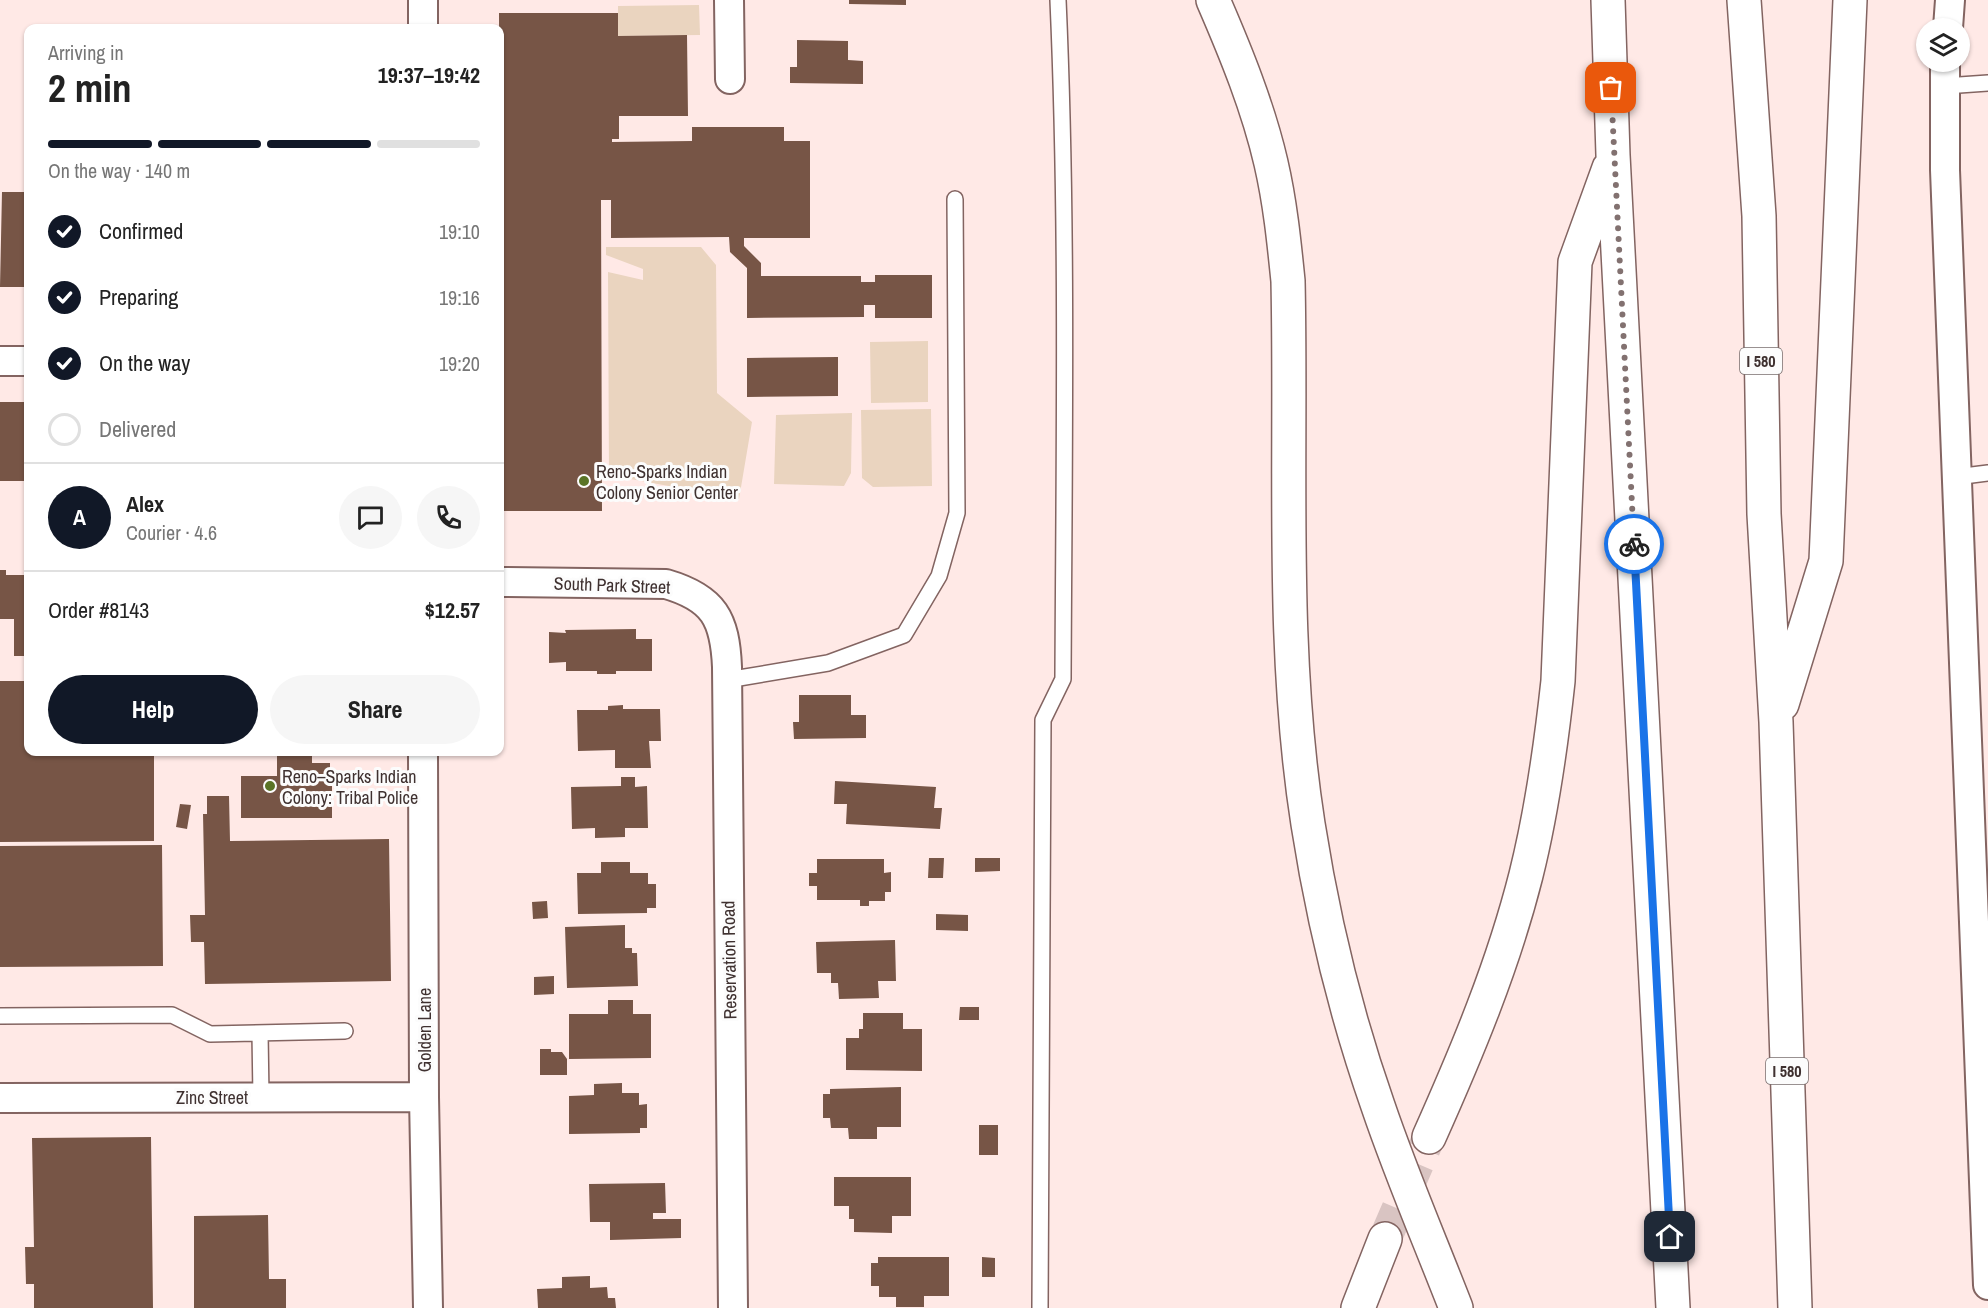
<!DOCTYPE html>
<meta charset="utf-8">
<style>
:root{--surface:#fff;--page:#f6f6f6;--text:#222;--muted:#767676;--line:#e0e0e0;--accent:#111827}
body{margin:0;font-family:"Archivo Narrow",sans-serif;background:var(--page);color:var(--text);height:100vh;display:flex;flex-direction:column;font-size:22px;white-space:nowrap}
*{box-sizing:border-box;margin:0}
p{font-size:20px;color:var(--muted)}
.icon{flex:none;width:33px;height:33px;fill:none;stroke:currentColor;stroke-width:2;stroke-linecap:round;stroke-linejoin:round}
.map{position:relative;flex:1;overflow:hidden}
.sheet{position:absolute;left:24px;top:24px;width:480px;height:732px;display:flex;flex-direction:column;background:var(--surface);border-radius:12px;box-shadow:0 2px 4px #0004}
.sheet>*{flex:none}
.tools{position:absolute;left:1916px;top:18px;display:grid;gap:12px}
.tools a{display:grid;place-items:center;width:54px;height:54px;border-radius:50%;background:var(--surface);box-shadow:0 2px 4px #0004;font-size:30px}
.pin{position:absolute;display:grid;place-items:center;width:51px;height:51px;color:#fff;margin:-26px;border-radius:12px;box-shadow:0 3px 9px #0006}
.courier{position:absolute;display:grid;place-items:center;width:60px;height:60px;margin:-30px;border:4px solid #1a73e8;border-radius:50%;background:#fff;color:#222;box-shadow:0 2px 8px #0007}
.headline em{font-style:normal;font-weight:800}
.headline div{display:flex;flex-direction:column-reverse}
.headline{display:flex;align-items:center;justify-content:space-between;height:102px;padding:0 24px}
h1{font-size:39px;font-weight:800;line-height:45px}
.bar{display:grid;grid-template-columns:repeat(4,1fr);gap:9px 6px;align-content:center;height:72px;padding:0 24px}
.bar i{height:8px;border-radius:4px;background:var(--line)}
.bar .active{background:var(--accent)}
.bar p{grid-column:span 4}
.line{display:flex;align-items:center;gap:15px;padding:0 24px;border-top:2px solid var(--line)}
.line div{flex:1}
.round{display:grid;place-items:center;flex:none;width:63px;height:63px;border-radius:32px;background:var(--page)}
ol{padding:0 24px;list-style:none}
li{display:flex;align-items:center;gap:18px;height:66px}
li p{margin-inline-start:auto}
li .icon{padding:6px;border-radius:50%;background:var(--accent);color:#fff;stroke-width:4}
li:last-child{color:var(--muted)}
li i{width:33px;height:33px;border:3px solid var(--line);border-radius:50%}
.action{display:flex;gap:12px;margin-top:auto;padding:12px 24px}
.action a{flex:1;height:69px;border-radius:36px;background:var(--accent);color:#fff;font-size:24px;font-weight:800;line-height:69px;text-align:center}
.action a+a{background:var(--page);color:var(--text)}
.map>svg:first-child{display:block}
</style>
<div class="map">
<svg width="1988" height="1308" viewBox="0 0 1988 1308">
<rect width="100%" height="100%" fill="#ffe9e6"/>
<path fill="#ead4bf" d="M699,5L700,35L618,36V6Z
M606,247H701L716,265L717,393L752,422L739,499L609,475L608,272L643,280V269L606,255Z
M928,341V402L871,403L870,342Z
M931,409L932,486L873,487L862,478L861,410Z
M852,413L851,473L844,486L774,484L776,415Z"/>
<path fill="#775546" d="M849,0H906V5L849,4Z
M499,13H618V36L687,35L688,116H619V139H612V142L692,141V127H784V141H810V238H744V246L761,263V276H861V282H875V275H932V318H875V305H864V317L747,318V268L730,252L729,237L611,238V200H601L602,511H500Z
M92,26H154V28H92Z
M797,40L848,41V60L863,61V84L790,83V67H797Z
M2,192H28V287H0Z
M838,357V396L747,397V358Z
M0,402H28V481H0Z
M0,570H6V575H28V656H14V619H0Z
M636,629V639H652V671H616V674H597V671H566V662L549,663V632L566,633L565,630Z
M0,681H28V752H154V841L0,842Z
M799,695H851V715H866V738L794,739L793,722H799Z
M623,705V709H660L661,741H649L651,768H615V750L578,751L577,710H608V706Z
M277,752H312V763H330V776H332V818H241V776H277Z
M621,777H635V787L647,786L648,828H625V837L595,838V828L572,829L571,787L621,786Z
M835,781L936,787L934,808H942L940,829L846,824L847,804H834Z
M207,796H229L230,841L389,839L391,981L205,984L204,942H191L190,915H205L203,814H207Z
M180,804L191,805L187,829L176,827Z
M162,845L163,966L0,967V846Z
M929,858H944L943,878H928Z
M975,858H1000V871L975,872Z
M817,859H884V873L891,872V892H885V901H869V906H860V900H817V886H809V873H817Z
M601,862H630V873H648V884H656V908H647V913L578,914L577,873H601Z
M547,901L548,918L533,919L532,902Z
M936,914L968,915V931L936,930Z
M625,925V948H632V953H637L638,986L567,988L565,927Z
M895,940L896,981H878L879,998L839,999L838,983H831V973H817L816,942Z
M554,976V994L534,995V977Z
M608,1000H633V1014H651V1058L569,1059V1014H608Z
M960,1007H979V1020H959Z
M863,1013H903V1029H922V1071L846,1070V1038H859V1029H863Z
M540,1049H551V1052H562L567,1059V1075H540Z
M622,1083V1093H639V1105L647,1104V1128H640V1133L569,1134V1096L594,1095V1084Z
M901,1087V1127H877V1139H849L848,1128H831L830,1118H823V1094H830V1089Z
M979,1125H998V1155H979Z
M151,1137L153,1308H34V1284H26L25,1247H34L32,1138Z
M834,1177H911V1216H892V1233L854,1232V1219H849V1206H834Z
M665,1183L666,1213H653V1219H681V1238L610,1240V1222H590L589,1184Z
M268,1215L269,1279H286V1308H194V1216Z
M878,1257H949V1296H924V1307H896V1297H879V1286H871V1263H878Z
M982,1257L995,1258V1277H982Z
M590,1276V1288L607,1287L608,1298H615L616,1308H538L537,1289L562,1288V1277Z"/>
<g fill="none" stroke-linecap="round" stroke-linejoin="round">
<path stroke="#d9c4c2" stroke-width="33" stroke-dasharray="33 16" stroke-linecap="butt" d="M1385,1239L1429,1137"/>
<g stroke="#836461" stroke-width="18">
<path id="service" d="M1945,86L1988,83
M1956,477L1988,473
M727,680L828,663L904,635L939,576L957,513L955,199
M0,1016L172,1015L210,1034L345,1031
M260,1033L261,1097
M1040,1308L1043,720L1063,679C1064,453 1068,226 1058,0"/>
</g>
<g stroke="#836461" stroke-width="32">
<path id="minor" d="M423,0V28
M729,0L730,79
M1948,28L1950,0
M1945,62V170L1988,1285
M0,361H28
M500,582L666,584C714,598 725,619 727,667L733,1308
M423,752L424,1097L428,1308
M0,1098L424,1097"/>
</g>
<g stroke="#836461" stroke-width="36">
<path id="motorway" d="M1213,0C1236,53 1258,107 1271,163C1280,202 1284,241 1288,281C1292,462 1280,645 1308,824C1323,920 1346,1015 1378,1106C1401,1174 1430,1241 1456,1308
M1608,0L1613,155L1673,1308
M1744,0L1759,216L1764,514L1776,722L1795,1308
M1782,704L1826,561L1850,0
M1429,1137C1467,1052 1503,966 1526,875C1542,811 1551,746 1558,681L1575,262L1609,168
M1358,1308L1385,1239"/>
</g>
<use href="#service" stroke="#fff" stroke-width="15"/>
<use href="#minor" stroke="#fff" stroke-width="28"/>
<use href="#motorway" stroke="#fff" stroke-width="33"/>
</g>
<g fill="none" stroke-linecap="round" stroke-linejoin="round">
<path stroke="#827170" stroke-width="6" stroke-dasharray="0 10.8" d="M1611,88L1634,544"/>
<path stroke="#1a73e8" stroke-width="8" d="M1634,544L1670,1237"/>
</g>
<g fill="#5a7427" stroke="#fcfcfc" stroke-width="2">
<circle cx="584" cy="481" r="6"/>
<circle cx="270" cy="786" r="6"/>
</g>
<g text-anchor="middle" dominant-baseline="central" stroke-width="6" stroke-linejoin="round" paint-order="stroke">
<g fill="#fcfcfc" stroke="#786e6d" stroke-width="1.5">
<rect x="1740" y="348" width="42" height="26" rx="4.5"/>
<rect x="1766" y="1058" width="42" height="26" rx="4.5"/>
</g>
<g font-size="16" font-weight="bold" fill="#3f3130">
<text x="1761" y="361">I 580</text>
<text x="1787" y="1071">I 580</text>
</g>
<g font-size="18" fill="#3f3130" stroke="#fcfcfc" text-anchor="start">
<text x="596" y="471">Reno-Sparks Indian<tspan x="596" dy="21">Colony Senior Center</tspan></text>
<text x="282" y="776">Reno–Sparks Indian<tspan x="282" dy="21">Colony: Tribal Police</tspan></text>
</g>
<g font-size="18" fill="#3f3130" stroke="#fcfcfc">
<text transform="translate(612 585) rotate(2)">South Park Street</text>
<text transform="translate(729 960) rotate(-91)">Reservation Road</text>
<text transform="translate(424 1030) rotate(-90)">Golden Lane</text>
<text x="212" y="1097">Zinc Street</text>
</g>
</g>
</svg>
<div class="tools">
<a><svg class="icon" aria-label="layers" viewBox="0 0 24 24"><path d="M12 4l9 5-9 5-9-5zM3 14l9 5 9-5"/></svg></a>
</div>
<div class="pin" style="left:1611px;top:88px;background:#ea580c"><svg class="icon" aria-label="bag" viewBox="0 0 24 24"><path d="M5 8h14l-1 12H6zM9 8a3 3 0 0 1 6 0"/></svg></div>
<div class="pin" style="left:1670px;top:1237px;background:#1f2937"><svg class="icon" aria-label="home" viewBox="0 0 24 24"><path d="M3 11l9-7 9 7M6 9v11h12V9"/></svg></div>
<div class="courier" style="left:1634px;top:544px"><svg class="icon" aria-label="bike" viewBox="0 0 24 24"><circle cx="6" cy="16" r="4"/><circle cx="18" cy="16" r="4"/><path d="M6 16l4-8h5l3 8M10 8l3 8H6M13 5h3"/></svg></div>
<section class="sheet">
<div class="headline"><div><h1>2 min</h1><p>Arriving in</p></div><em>19:37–19:42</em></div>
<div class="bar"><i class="active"></i><i class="active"></i><i class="active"></i><i></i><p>On the way · 140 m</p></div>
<ol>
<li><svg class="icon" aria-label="check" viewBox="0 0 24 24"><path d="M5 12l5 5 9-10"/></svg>Confirmed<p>19:10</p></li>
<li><svg class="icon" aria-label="check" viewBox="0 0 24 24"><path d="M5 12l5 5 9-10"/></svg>Preparing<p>19:16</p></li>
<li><svg class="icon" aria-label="check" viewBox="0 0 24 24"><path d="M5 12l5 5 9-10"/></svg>On the way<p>19:20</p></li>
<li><i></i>Delivered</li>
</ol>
<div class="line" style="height:108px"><b class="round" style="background:var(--accent);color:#fff">A</b><div><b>Alex</b><p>Courier · 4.6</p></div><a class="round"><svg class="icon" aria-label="chat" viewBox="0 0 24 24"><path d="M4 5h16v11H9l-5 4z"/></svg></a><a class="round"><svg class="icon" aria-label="phone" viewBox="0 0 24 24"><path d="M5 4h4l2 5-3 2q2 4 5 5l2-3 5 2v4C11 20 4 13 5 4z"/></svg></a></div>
<div class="line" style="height:78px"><div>Order #8143</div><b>$12.57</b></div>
<div class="action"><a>Help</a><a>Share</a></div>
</section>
</div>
